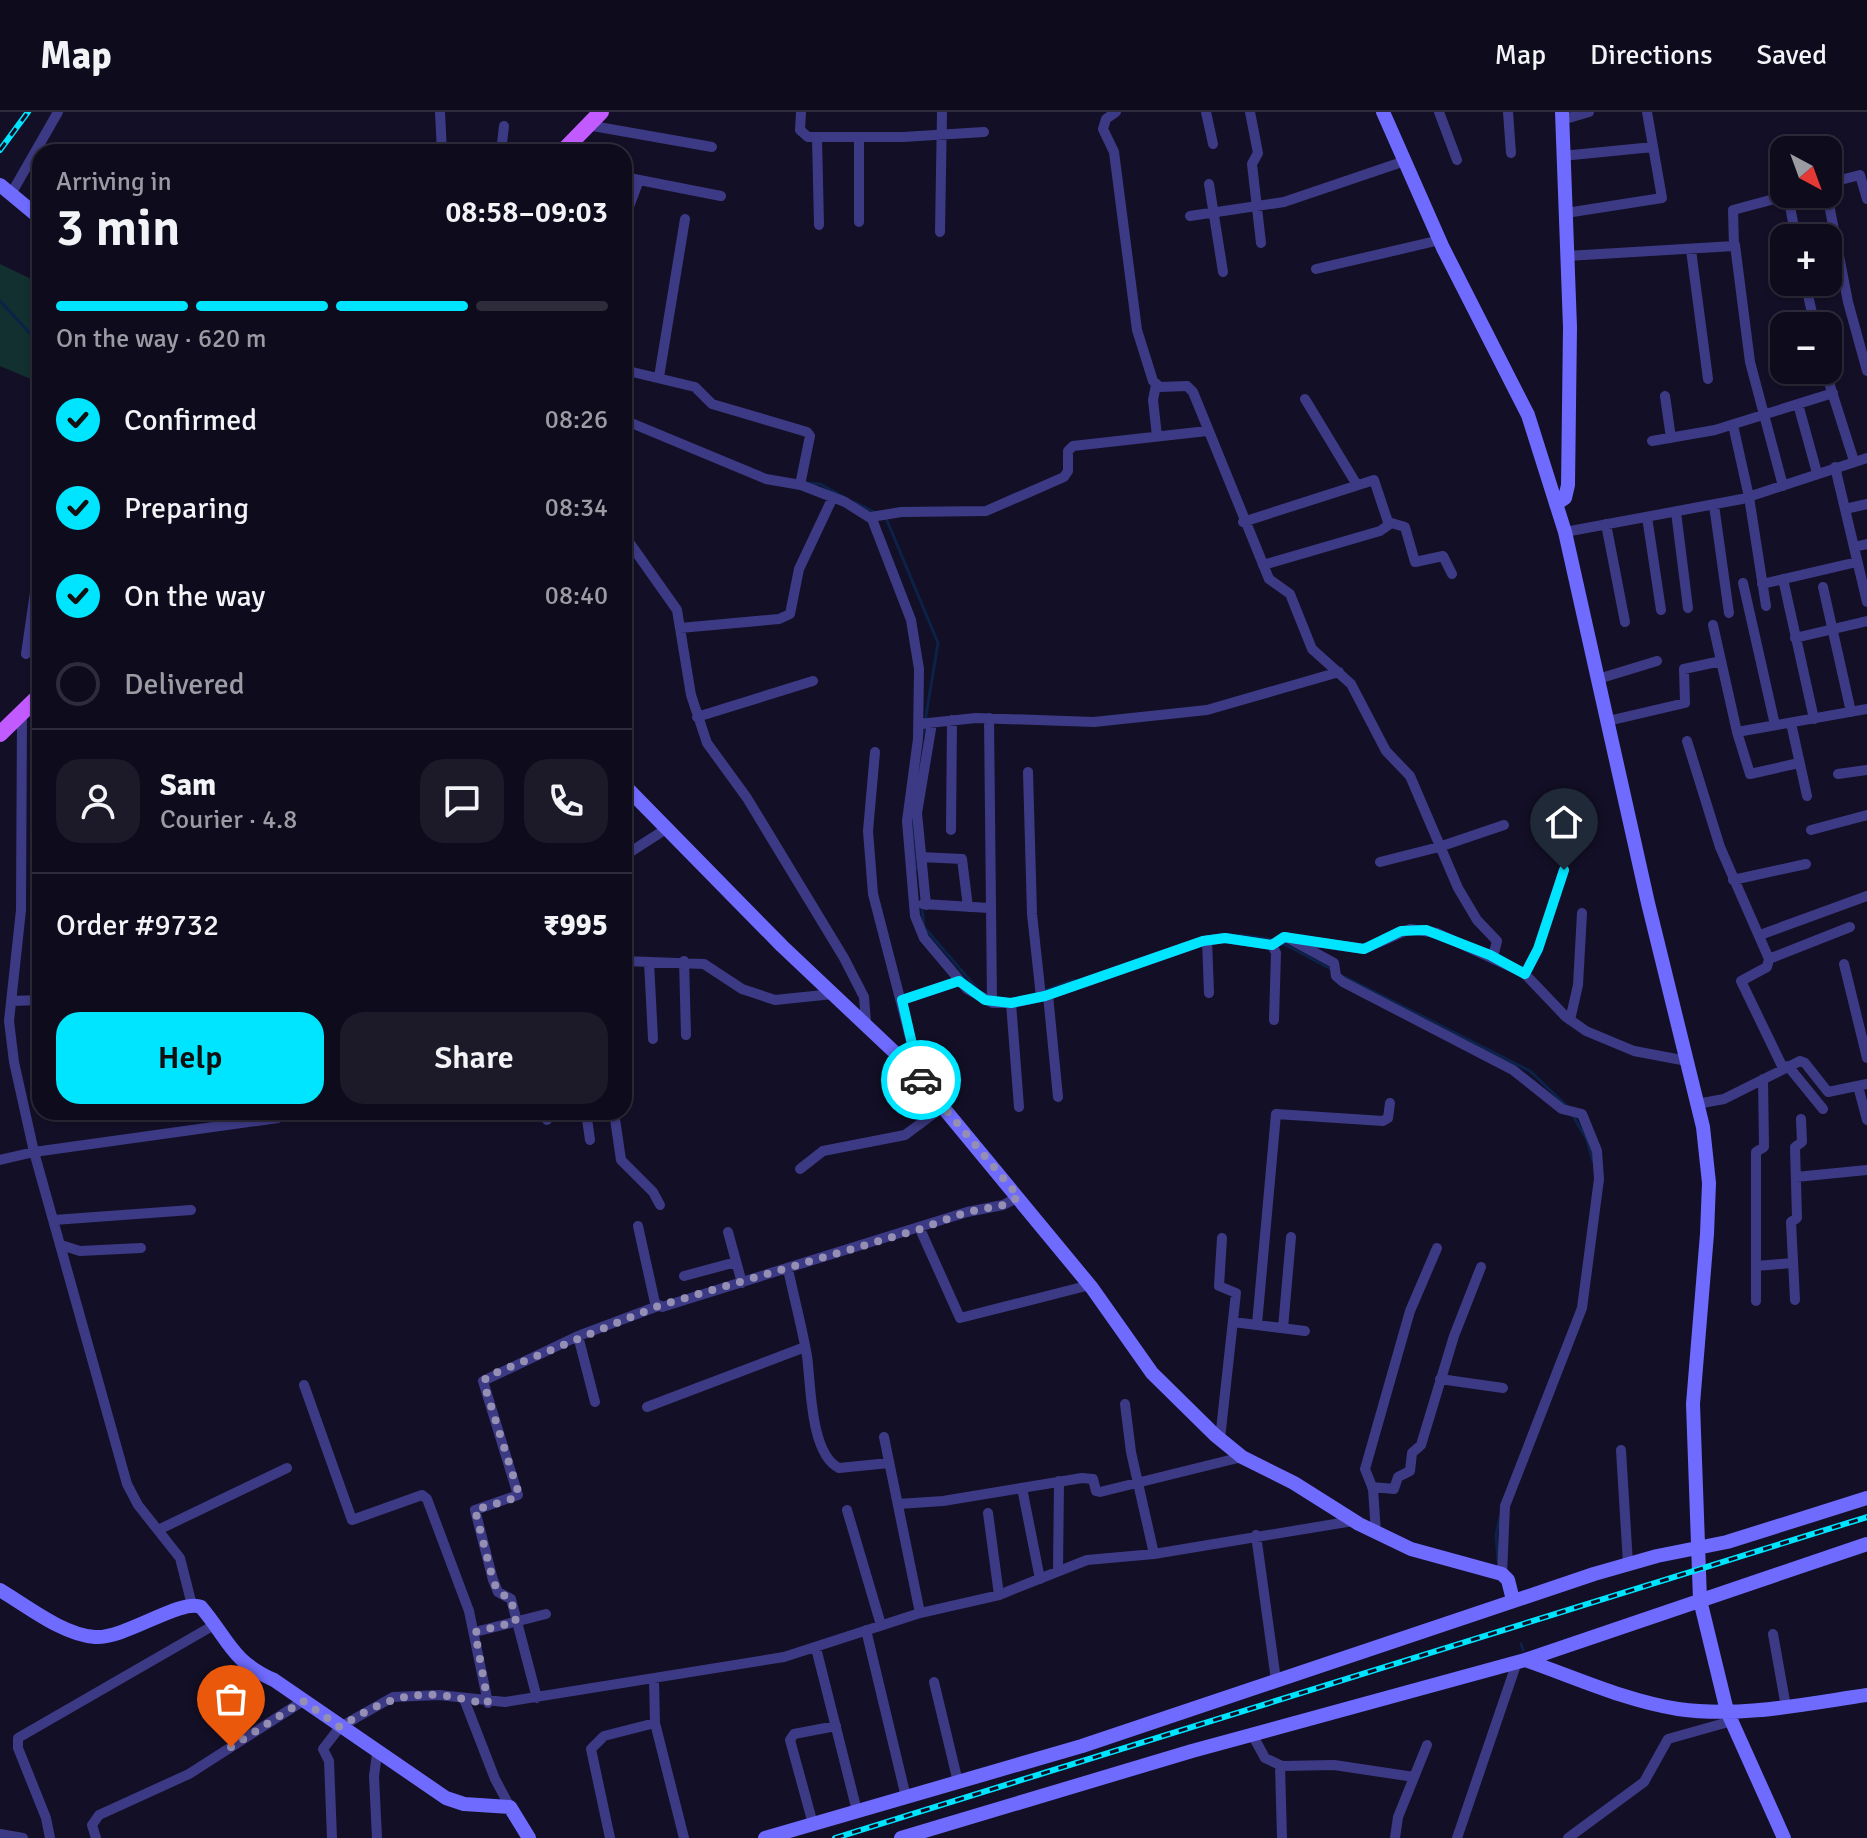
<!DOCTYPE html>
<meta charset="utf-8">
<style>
:root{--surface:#0e0b1c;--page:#1c1929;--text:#f1f3f6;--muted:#9b9ba3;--line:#2e2b3b;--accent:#00e5ff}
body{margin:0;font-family:Signika,sans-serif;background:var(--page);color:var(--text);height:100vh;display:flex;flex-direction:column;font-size:30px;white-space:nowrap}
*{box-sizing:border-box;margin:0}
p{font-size:26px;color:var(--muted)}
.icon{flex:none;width:44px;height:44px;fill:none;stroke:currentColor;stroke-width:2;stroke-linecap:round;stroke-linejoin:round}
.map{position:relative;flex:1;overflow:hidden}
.panel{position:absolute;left:32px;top:32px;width:600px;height:976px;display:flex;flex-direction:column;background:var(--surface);border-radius:24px;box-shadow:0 2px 6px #0004,0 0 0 2px var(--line)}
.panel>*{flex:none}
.needle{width:52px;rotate:139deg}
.buttons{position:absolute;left:1770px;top:24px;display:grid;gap:16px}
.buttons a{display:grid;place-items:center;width:72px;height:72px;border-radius:16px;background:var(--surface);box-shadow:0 2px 6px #0004,0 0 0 2px var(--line);font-size:40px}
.pin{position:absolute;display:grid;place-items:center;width:68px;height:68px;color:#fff;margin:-82px -34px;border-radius:50% 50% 50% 0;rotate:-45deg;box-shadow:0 0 8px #0007}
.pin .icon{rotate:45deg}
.courier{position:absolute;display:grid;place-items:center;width:80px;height:80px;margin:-40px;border:6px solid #00e5ff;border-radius:50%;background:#fff;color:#222;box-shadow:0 2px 10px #0007}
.overview em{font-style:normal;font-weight:600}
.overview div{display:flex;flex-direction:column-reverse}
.overview{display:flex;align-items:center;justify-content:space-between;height:136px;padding:0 24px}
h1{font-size:52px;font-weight:600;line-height:60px}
.bar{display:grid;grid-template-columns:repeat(4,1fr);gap:12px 8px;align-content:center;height:96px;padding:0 24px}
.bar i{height:10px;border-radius:6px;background:var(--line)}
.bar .on{background:var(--accent)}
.bar p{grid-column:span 4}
.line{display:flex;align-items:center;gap:20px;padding:0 24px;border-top:2px solid var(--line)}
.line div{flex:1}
.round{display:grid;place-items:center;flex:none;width:84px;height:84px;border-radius:24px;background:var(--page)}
ol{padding:0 24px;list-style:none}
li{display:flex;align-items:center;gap:24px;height:88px}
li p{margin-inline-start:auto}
li .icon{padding:8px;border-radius:50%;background:var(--accent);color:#111;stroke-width:4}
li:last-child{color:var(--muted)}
li i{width:44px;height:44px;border:4px solid var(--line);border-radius:50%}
.cta{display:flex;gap:16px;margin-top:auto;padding:16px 24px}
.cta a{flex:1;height:92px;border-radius:24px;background:var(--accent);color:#111;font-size:32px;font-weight:600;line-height:92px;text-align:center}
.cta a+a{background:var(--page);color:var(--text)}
header{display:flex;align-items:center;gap:48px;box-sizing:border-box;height:112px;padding:0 40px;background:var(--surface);border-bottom:2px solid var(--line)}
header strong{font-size:38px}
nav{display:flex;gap:44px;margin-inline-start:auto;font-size:28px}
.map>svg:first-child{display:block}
</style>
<header>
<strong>Map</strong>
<nav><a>Map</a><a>Directions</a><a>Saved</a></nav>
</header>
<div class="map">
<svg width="1867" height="1726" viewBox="0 0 1867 1726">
<rect width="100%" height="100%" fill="#130f26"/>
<path fill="#12302f" d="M0,152L40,171V271L0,254Z"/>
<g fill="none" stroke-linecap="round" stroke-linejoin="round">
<path stroke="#0c2248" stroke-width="3" d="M0,189L40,232
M806,371L820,372L844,385
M854,390L876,401
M886,406L938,531L923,622
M913,705L917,757
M922,796L924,815L980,880
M1239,823L1275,828
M1282,831L1331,857
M1345,865L1530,959L1568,995
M1044,879L1074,868
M1572,1002L1587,1028L1593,1049
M1498,1449L1496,1423L1500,1405
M1521,1532L1523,1538"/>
<path stroke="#3d3a85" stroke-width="10" d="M440,0L442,40
M801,0L800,18L808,25H903L984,20
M1116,0L1106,7L1103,17L1114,40L1137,218L1153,269L1160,275L1187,274L1193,280L1269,467L1290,482L1312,537L1351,572L1386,639L1410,664L1458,776L1477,808L1497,829L1493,845
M1206,0L1213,32
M1250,0L1258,41L1252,52L1261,131
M1439,0L1457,48
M1508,0L1511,41
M1562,8L1589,0
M587,13L712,35
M817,26L819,113
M501,40L504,14
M1562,44L1653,35
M624,65L721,84
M1828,71L1860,63L1867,87
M1209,72L1223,160
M11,82L58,0
M1827,82L1848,190L1867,259
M1788,84L1796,126
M1566,101L1662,86L1647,0
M1190,104L1284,90L1405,49
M624,108L639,68
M859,110V25
M940,120L942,0
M1735,133L1750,250L1783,374
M1691,138L1708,267
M1567,144L1734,134L1733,98L1793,82
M1316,157L1440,128
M1805,170L1815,214
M624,258L695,275L712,292L807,320L810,324L800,373
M1825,258L1854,349
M659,265L685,107
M1156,273L1153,288L1157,324
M1665,284L1671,326
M1305,287L1357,373
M1798,292L1817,361
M624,308L766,367L801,373L845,390L872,407L911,508L919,557L918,627L907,709L915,804L924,826L967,877L993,891H1013L1045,884L1203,829L1225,826L1272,833L1286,825L1334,851L1336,864L1343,870L1513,958L1562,997L1582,1002L1597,1039L1599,1067L1582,1196L1505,1394L1502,1462
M1733,313L1749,385L1766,494
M1652,329L1715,318L1833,281
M1835,355L1867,490
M1714,393L1729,501
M1845,397L1867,392
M1676,400L1688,496
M871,405L901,400L986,399L1064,365L1068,359V339L1073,334L1207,319
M1647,405L1661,498
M1243,410L1374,368L1388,410L1405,415L1415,450L1443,444L1452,462
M1606,412L1625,510
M1565,420L1742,387L1867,346
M624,423L677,498L691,583L707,631L747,686L844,846L864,885L866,910
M1854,435L1867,432
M1263,453L1380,419L1390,412
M1783,467L1814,607
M1743,471L1775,613
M1762,472L1857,450
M1823,475L1851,600
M1713,513L1737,620L1867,597
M680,516L779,507L790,502L799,457L833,385
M1795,526L1867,509
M26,542L40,446
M1598,567L1657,549
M22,602L21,798L9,909L14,950L34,1040L127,1372L138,1393L180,1446L192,1493
M697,605L813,569
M989,606L992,890
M1608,609L1685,591L1684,557L1721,549
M1791,611L1807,684
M919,612L976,606L1094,610L1207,598L1339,560
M1737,620L1750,662L1799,651
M1687,629L1720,735L1769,847L1767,855L1741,869L1783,956
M875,640L868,719L873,782L911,929L910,937L902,947
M1028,660L1032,802L1041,885
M1838,662L1867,658
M951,718L952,608
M1811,718L1867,703
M624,744L666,717
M921,745L962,747L968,795
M1380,750L1439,735L1504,713
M1733,768L1806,752
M923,792L989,796
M926,793L917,701L932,611
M1760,823L1867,784
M1293,827L1364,837L1410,817L1437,821L1524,861L1566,905L1586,919L1634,939L1687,949
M1207,828L1209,881
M1272,833L1276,841L1274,908
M1769,847L1850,815
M624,849L704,852L742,877L775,888L833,882
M684,849L686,923
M649,850L653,927
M1844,852L1867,946
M1525,862L1538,837L1564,758
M1048,883L1058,985
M902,888L959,869
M12,889L40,888
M1011,891L1019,995
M1570,908L1578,873L1582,801
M1788,954L1823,997
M1858,974L1867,1008
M1697,992L1724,987L1800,949L1805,951L1828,980L1867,972
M547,1000V1008
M586,1000L590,1028
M614,1000L621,1048L653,1080L660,1093
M0,1048L34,1040L278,1006
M800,1057L823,1039L905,1023L944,994
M1796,1065L1867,1058
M54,1108L191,1098
M638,1114L655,1191L662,1195L967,1100L1003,1093L1019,1085
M920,1117L960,1206L1090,1173
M728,1120L742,1171
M61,1133L80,1139L141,1136
M1756,1154L1792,1151
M788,1157C794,1186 802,1215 807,1244C811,1272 810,1342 839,1356L889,1351
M684,1164L736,1150
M1795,1188L1791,1110L1797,1106L1795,1035L1802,1030L1801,1007
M1756,1189V1040L1764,1035L1763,967
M1233,1210L1305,1219
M1257,1212L1276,1002L1383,1009L1388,1006L1390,991
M1283,1216L1291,1125
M578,1224L595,1290
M1440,1267L1503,1276
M304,1273L352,1408L422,1383L427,1387L469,1499L488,1591
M1125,1292L1131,1340L1154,1442
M647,1295L805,1235
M884,1325L920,1501
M1220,1327L1236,1181L1219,1174L1222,1126
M1621,1338L1628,1452
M1372,1375L1394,1377L1398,1365L1410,1359L1412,1341L1421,1333L1454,1224L1481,1155
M1022,1376L1040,1467
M898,1392L943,1389L1082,1366L1093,1367L1096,1379L1100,1380L1242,1345
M847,1398L881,1513
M988,1401L999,1483
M158,1418L287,1356
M1376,1421L1373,1377L1365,1357L1410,1199L1437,1136
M1256,1423L1276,1568
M1058,1459L1059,1369
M866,1518L906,1685
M475,1520L546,1502
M1773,1522L1786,1595
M816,1536L857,1699
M654,1567L655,1611L684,1726
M934,1570L958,1670
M537,1586L511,1487L498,1480L493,1468L475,1398L518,1383L483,1269L578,1224L658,1194
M464,1587L495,1667L510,1695
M1253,1624L1265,1646L1282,1654L1334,1653L1414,1665
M1280,1653L1282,1726
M813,1712L790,1628L794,1622L836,1614
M0,1722L23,1726
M50,1726L46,1706L18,1636V1626L214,1513
M96,1726L92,1713L99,1703L189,1662L303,1589
M332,1726L329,1649L323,1637L340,1615L393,1585L439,1583L505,1590L784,1545L920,1501L999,1483L1087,1448L1154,1442L1353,1409
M377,1726L374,1664L377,1642
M610,1726L591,1637L604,1624L655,1611
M1395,1726L1398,1705L1427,1633
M1457,1726L1517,1550
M1568,1726L1644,1670L1668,1627L1732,1609"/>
<path stroke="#6f6bff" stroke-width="14" d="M1383,0L1443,136L1528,303L1565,420L1648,791L1703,1015L1709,1071L1707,1122L1693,1292L1700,1488L1727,1599L1784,1726
M0,73L40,106
M1556,392L1565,386L1568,373L1570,215L1562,0
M624,673L782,834L908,953L1092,1176L1152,1261L1215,1323L1242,1345L1294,1371L1359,1412L1411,1437L1502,1462L1508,1468L1513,1488
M0,1478C27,1494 63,1523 95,1525C125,1527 181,1486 201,1495C229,1528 231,1549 274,1568L446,1686L464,1692L510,1695L529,1726
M1525,1548C1574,1565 1626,1589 1678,1597C1741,1606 1805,1592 1867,1583
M765,1726L1082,1634L1594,1462L1657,1444L1727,1430L1867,1386
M901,1726L1192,1639L1525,1548L1867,1432"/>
<path stroke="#c25bff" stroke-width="16" d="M562,40L601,0
M0,622L40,583"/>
<g stroke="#00e5ff" stroke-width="6">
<path id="rail" d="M0,38L28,0
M835,1726L1867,1405"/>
</g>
<use href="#rail" stroke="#130f26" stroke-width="3" stroke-dasharray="9" stroke-linecap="butt"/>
</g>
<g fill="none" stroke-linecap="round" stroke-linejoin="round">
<path stroke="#948fb3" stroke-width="8" stroke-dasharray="0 14.4" d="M231,1635L303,1589L340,1615C373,1594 398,1581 438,1583C455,1584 471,1590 488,1591L475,1520L516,1510L511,1487L498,1480L493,1468L475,1398L515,1386L518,1379L484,1272L486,1265L658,1194L920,1117L967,1100L1003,1093L1019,1085L921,968"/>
<path stroke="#00e5ff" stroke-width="10" d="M921,968L902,947L912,932L902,888L959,869L985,888L1011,891L1045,884L1203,829L1225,826L1272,833L1284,825L1364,837L1401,819L1426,818L1490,843L1525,862L1538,837L1564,758"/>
</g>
</svg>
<div class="buttons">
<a><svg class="needle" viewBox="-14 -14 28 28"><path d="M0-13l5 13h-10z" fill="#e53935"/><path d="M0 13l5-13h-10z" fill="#9b9ba3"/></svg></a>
<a>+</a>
<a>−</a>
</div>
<div class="pin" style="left:231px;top:1635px;background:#ea580c"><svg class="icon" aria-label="bag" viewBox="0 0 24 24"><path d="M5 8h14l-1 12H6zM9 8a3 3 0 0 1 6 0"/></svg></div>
<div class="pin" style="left:1564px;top:758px;background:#1f2937"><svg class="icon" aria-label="home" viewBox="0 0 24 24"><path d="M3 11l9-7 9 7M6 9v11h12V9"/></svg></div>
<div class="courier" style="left:921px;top:968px"><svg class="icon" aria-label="car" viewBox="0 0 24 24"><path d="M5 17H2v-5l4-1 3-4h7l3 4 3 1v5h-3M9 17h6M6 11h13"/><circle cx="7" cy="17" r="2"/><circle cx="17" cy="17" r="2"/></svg></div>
<section class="panel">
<div class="overview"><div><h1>3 min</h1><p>Arriving in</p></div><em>08:58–09:03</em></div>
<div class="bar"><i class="on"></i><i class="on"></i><i class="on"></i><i></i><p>On the way · 620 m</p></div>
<ol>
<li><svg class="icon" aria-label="check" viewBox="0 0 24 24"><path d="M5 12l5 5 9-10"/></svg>Confirmed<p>08:26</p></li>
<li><svg class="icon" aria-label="check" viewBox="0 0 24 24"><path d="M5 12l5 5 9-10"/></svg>Preparing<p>08:34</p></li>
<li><svg class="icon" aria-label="check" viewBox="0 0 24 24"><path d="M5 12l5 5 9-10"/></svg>On the way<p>08:40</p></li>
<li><i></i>Delivered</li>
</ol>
<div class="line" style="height:144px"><a class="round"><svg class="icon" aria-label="person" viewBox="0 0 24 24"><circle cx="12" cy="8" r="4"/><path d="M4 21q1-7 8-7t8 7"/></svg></a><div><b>Sam</b><p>Courier · 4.8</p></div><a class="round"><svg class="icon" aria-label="chat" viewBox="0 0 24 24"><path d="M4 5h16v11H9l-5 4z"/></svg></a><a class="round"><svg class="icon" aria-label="phone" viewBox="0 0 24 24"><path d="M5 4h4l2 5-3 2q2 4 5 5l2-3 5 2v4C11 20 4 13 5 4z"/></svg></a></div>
<div class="line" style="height:104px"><div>Order #9732</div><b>₹995</b></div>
<div class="cta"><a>Help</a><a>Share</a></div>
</section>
</div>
